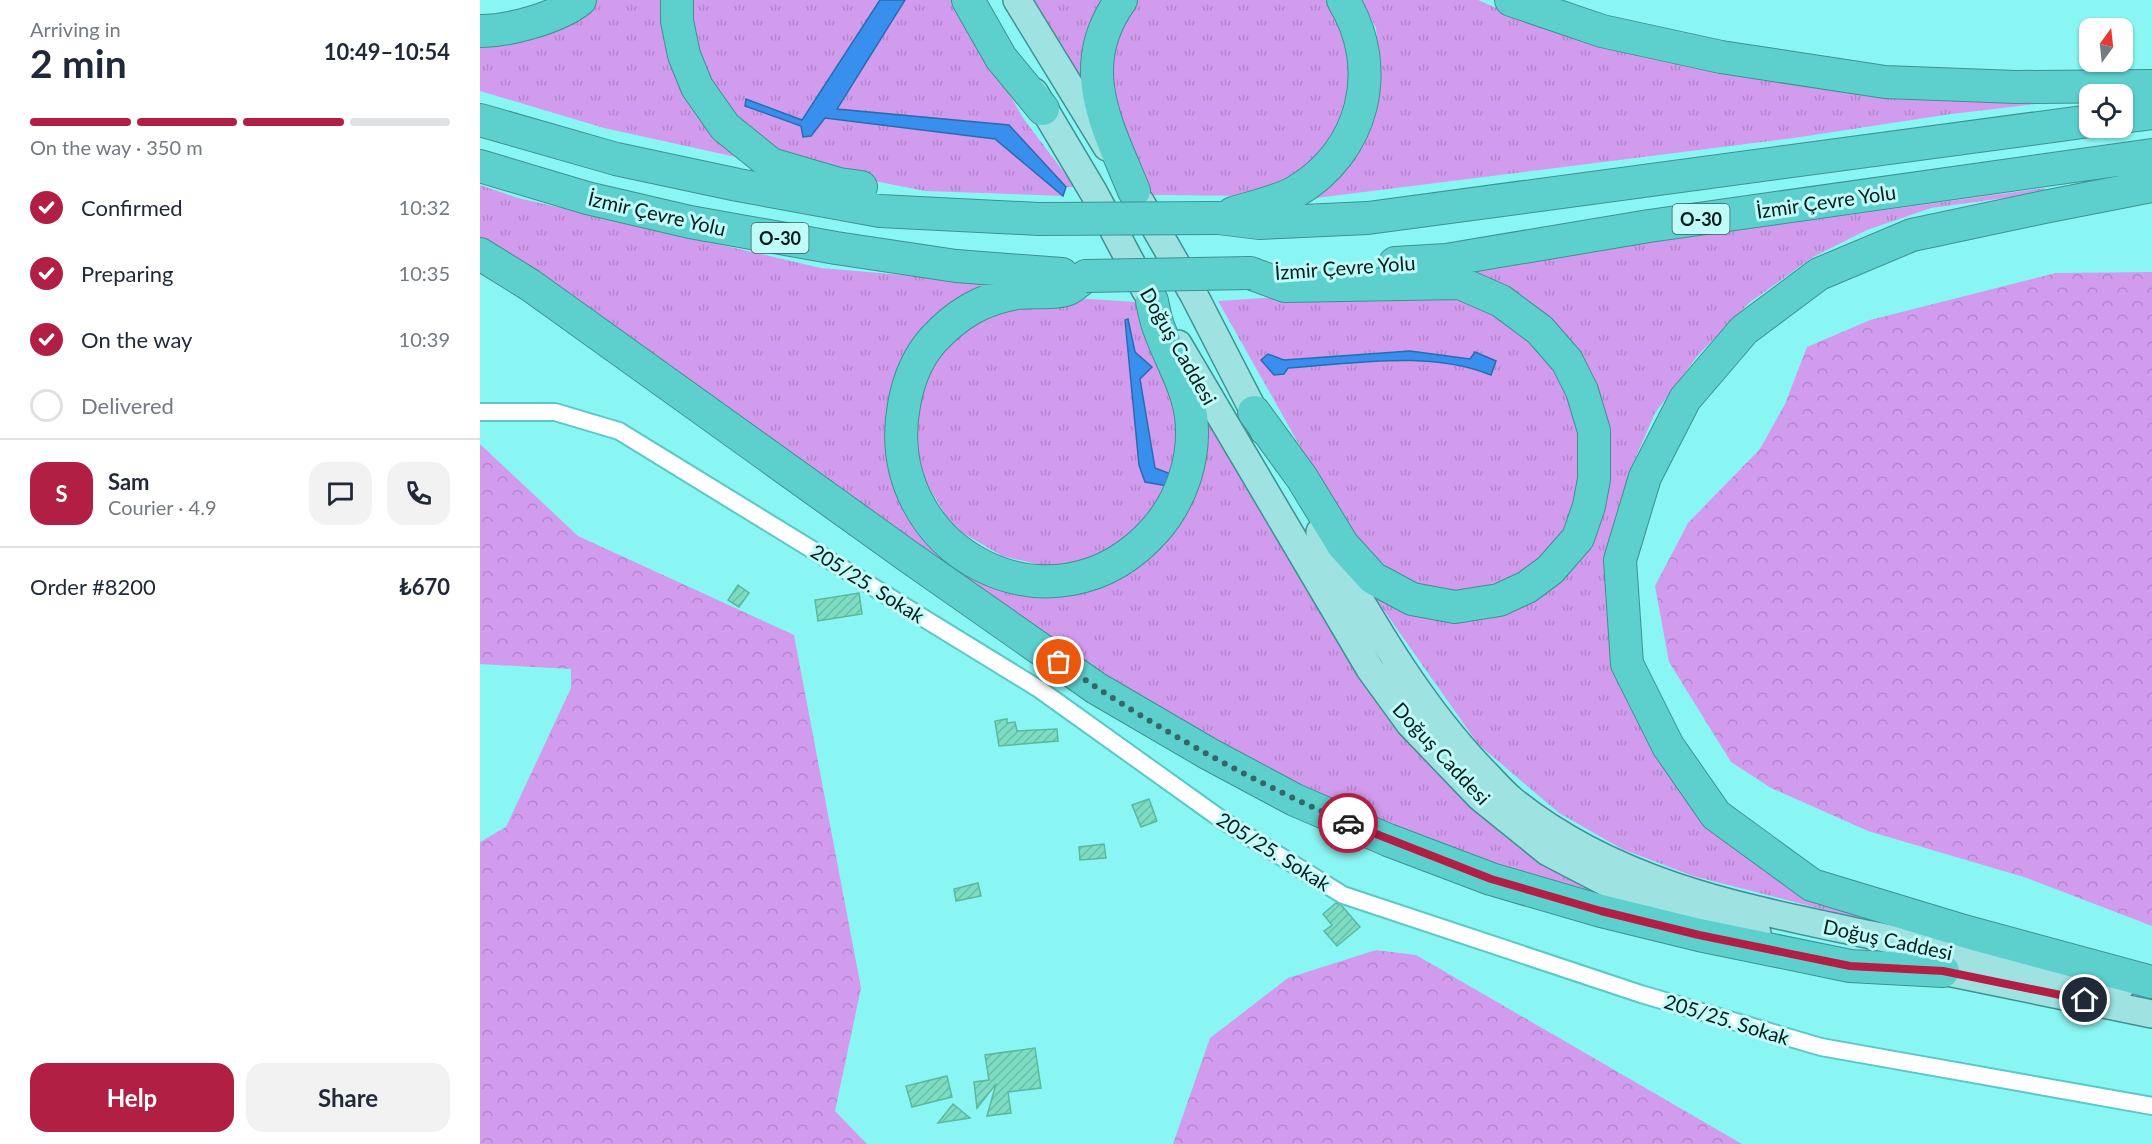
<!DOCTYPE html>
<meta charset="utf-8">
<style>
:root{--surface:#fff;--page:#f2f2f3;--text:#1f2937;--muted:#747a83;--line:#e0e1e3;--accent:#b11f44}
body{margin:0;font-family:Lato,sans-serif;background:var(--page);color:var(--text);height:100vh;display:flex;flex-direction:column;font-size:22px;white-space:nowrap}
*{box-sizing:border-box;margin:0}
p{font-size:20px;color:var(--muted)}
.icon{flex:none;width:33px;height:33px;fill:none;stroke:currentColor;stroke-width:2;stroke-linecap:round;stroke-linejoin:round}
.map{position:relative;flex:1;overflow:hidden}
.drawer{display:flex;flex-direction:column;background:var(--surface);width:480px}
.drawer>*{flex:none}
.needle{width:39px;rotate:15deg}
.buttons{position:absolute;left:1599px;top:18px;display:grid;gap:12px}
.buttons a{display:grid;place-items:center;width:54px;height:54px;border-radius:12px;background:var(--surface);box-shadow:0 2px 4px #0004;font-size:30px}
.pin{position:absolute;display:grid;place-items:center;width:51px;height:51px;color:#fff;margin:-26px;border:3px solid #fff;border-radius:50%;box-shadow:0 2px 6px #0007}
.courier{position:absolute;display:grid;place-items:center;width:60px;height:60px;margin:-30px;border:4px solid #b11f44;border-radius:50%;background:#fff;color:#222;box-shadow:0 2px 8px #0007}
.summary em{font-style:normal;font-weight:700}
.summary div{display:flex;flex-direction:column-reverse}
.summary{display:flex;align-items:center;justify-content:space-between;height:102px;padding:0 30px}
h1{font-size:39px;font-weight:700;line-height:45px}
.bar{display:grid;grid-template-columns:repeat(4,1fr);gap:9px 6px;align-content:center;height:72px;padding:0 30px}
.bar i{height:8px;border-radius:4px;background:var(--line)}
.bar .on{background:var(--accent)}
.bar p{grid-column:span 4}
.line{display:flex;align-items:center;gap:15px;padding:0 30px;border-top:2px solid var(--line)}
.line div{flex:1}
.round{display:grid;place-items:center;flex:none;width:63px;height:63px;border-radius:18px;background:var(--page)}
ol{padding:0 30px;list-style:none}
li{display:flex;align-items:center;gap:18px;height:66px}
li p{margin-inline-start:auto}
li .icon{padding:6px;border-radius:50%;background:var(--accent);color:#fff;stroke-width:4}
li:last-child{color:var(--muted)}
li i{width:33px;height:33px;border:3px solid var(--line);border-radius:50%}
.button{display:flex;gap:12px;margin-top:auto;padding:12px 30px}
.button a{flex:1;height:69px;border-radius:18px;background:var(--accent);color:#fff;font-size:24px;font-weight:700;line-height:69px;text-align:center}
.button a+a{background:var(--page);color:var(--text)}
main{display:flex;flex:1;min-height:0}
.map>svg:first-child{display:block}
</style>
<main>
<section class="drawer">
<div class="summary"><div><h1>2 min</h1><p>Arriving in</p></div><em>10:49–10:54</em></div>
<div class="bar"><i class="on"></i><i class="on"></i><i class="on"></i><i></i><p>On the way · 350 m</p></div>
<ol>
<li><svg class="icon" aria-label="check" viewBox="0 0 24 24"><path d="M5 12l5 5 9-10"/></svg>Confirmed<p>10:32</p></li>
<li><svg class="icon" aria-label="check" viewBox="0 0 24 24"><path d="M5 12l5 5 9-10"/></svg>Preparing<p>10:35</p></li>
<li><svg class="icon" aria-label="check" viewBox="0 0 24 24"><path d="M5 12l5 5 9-10"/></svg>On the way<p>10:39</p></li>
<li><i></i>Delivered</li>
</ol>
<div class="line" style="height:108px"><b class="round" style="background:var(--accent);color:#fff">S</b><div><b>Sam</b><p>Courier · 4.9</p></div><a class="round"><svg class="icon" aria-label="chat" viewBox="0 0 24 24"><path d="M4 5h16v11H9l-5 4z"/></svg></a><a class="round"><svg class="icon" aria-label="phone" viewBox="0 0 24 24"><path d="M5 4h4l2 5-3 2q2 4 5 5l2-3 5 2v4C11 20 4 13 5 4z"/></svg></a></div>
<div class="line" style="height:78px"><div>Order #8200</div><b>₺670</b></div>
<div class="button"><a>Help</a><a>Share</a></div>
</section>
<div class="map">
<svg width="1672" height="1144" viewBox="0 0 1672 1144">
<defs>
<pattern id="grass-tufts" width="24" height="20" patternUnits="userSpaceOnUse" patternTransform="scale(1.5)"><rect width="24" height="20" fill="#d29cee"/><path d="M3 7l-1-3M5 7V3M7 7l1-3M15 17l-1-3M17 17v-4M19 17l1-3" fill="none" stroke="#b386cc"/></pattern>
<pattern id="forest-crowns" width="20" height="18" patternUnits="userSpaceOnUse" patternTransform="scale(1.5)"><rect width="20" height="18" fill="#d29cee"/><path d="M2 6a3 3 0 1 1 6 0M12 15a3 3 0 1 1 6 0" fill="none" stroke="#b386cc"/></pattern>
<pattern id="building-hatch" width="6" height="6" patternUnits="userSpaceOnUse" patternTransform="scale(1.5)"><rect width="6" height="6" fill="#7cddc2"/><path d="M-1 1l2-2M0 6l6-6M5 7l2-2" fill="none" stroke="#6abda6"/></pattern>
</defs>
<rect width="100%" height="100%" fill="#8af6f3"/>
<path fill="url(#grass-tufts)" fill-rule="evenodd" d="M115,0H191L192,31L274,161L124,128L0,91V38Z
M211,0H400L321,120L266,100L265,106L321,126L323,136H331L345,118L515,139L583,196L445,191L344,171L311,160L269,134L231,86L219,54L210,12Z
M425,0H475L543,118L595,187H586L528,125L357,110Z
M550,0H631L609,96Z
M655,0H848L861,16L876,94L842,165L772,196L671,195L654,167L638,130L630,47Z
M882,0H998L1019,9L1589,100L1471,114L1314,138L828,199L878,144L896,113L901,76L896,28Z
M0,185L38,198L341,268L515,283L428,368L436,506L549,584L689,528L718,403L918,722L1164,907L991,858L843,798L646,689L603,662L0,240Z
M1565,188L1562,193L1451,208L1387,230L1333,257L1269,303L1218,355L1175,413L1148,475L1134,543L1141,668L1225,822L1479,935L1361,914L1213,876L1142,849L1079,813L998,744L879,575L984,613L1105,537L1096,355L956,271Z
M919,289L991,296L1078,363L1111,448L1084,535L1051,568L1010,588L964,592L921,578L890,553L860,517L738,301ZM930,351L991,359L1011,374C948,350 873,364 807,368L804,374L794,375L781,360L788,354L804,360Z
M576,297L656,302L669,325L704,425L679,509L647,541L609,560L565,566L522,556L483,533L467,517L444,479L435,435L441,392L460,352L492,321ZM647,319L655,352L671,367L660,379L675,468L659,465L645,320Z"/>
<path fill="url(#forest-crowns)" d="M1672,272V926L1547,878L1388,831L1291,788L1251,762L1189,662L1175,586L1208,523L1280,449L1305,404L1327,347L1390,320L1576,273Z
M0,444L98,536L314,635L381,988L355,1111L387,1144H0V842L26,827L91,688V669L0,664Z
M896,950L936,955L1262,1144H693L730,1038L808,978Z"/>
<path fill="#398fed" stroke="#296cae" stroke-width="1.5" d="M400,0H425L357,109L529,125L586,187L583,196L515,139L345,118L331,136L323,137L321,126L265,106L266,99L322,120Z
M648,319L655,352L672,367L660,379L675,468L693,475L687,486L665,482L659,465L645,320Z
M930,351L990,359L995,352L1016,361L1011,375C948,350 874,364 808,368L804,374L794,375L781,360L788,354L804,360Z"/>
<path fill="url(#building-hatch)" stroke="#58b99f" stroke-width="1.5" d="M258,585L269,593L259,607L248,600Z
M379,593L382,614L338,621L335,600Z
M527,719V723L535,722L537,731L577,729L578,741L519,746L515,721Z
M669,799L677,821L661,827L652,805Z
M624,844L626,858L600,860L599,847Z
M498,883L501,896L476,901L474,889Z
M856,903L861,905L880,927L857,946L844,931L852,925L843,914Z
M555,1048L561,1088L528,1092L531,1113L507,1116L516,1084L497,1108L494,1082L509,1080L505,1055Z
M467,1076L472,1097L432,1107L426,1086Z
M473,1104L490,1118L458,1123Z"/>
<g fill="none" stroke-linecap="round" stroke-linejoin="round">
<g stroke="#5ac8c6" stroke-width="20">
<path id="minor" d="M0,412H75L139,431L559,689L745,822L863,895L1161,994L1341,1047L1672,1106"/>
</g>
<g stroke="#3e918f" stroke-width="30">
<path id="primary" d="M537,0L627,147
M554,92L614,193L666,291
M661,203L714,295L784,431
M698,344L890,669L930,724L1000,797L1068,852L1145,892L1213,916L1277,933
M840,532C889,616 935,700 1002,770C1012,780 1022,792 1033,801C1137,885 1264,908 1391,935C1474,953 1557,970 1640,987
M1443,967L1672,1014"/>
</g>
<g stroke="#3e918f" stroke-width="34">
<path id="motorway" d="M197,0V21L204,55L217,87L245,127L291,164L359,184L381,187
M488,0L521,58L563,109
M641,0C593,67 627,125 654,191
M1031,0L1122,31L1241,57L1405,82L1536,87L1672,86
M0,31C29,31 77,18 100,0
M1642,117L1672,113
M0,120L136,159L258,185L400,211L559,219
M0,166L107,198L210,222L356,248L476,266L582,274
M1672,186L1564,207L1432,235L1339,274L1264,330L1205,399L1165,477L1140,560L1147,664L1188,746L1236,815L1332,885L1487,932L1672,982
M753,213C773,207 797,202 815,192C884,152 905,68 863,0
M738,218L779,223L888,218L1610,121
M0,254L50,285L429,557L616,688L729,754L815,800L908,840L1011,879L1121,911L1219,935L1370,966L1463,971
M915,263L966,260L1169,226L1672,155
M770,273L805,286L980,283L1021,301L1060,330L1087,361L1102,391L1114,431V479L1109,506L1098,538L1070,570L1047,587L1019,600L975,607L932,599L893,578L863,545L822,478L774,412
M606,276C600,280 594,286 588,289C576,294 552,291 538,293C503,298 477,314 453,340C437,358 428,382 424,405C397,552 575,645 676,529C702,499 716,457 711,416C707,386 690,359 680,331C676,322 674,311 672,301"/>
</g>
<use href="#minor" stroke="#fff" stroke-width="16"/>
<use href="#primary" stroke="#9ee3e2" stroke-width="27"/>
<use href="#motorway" stroke="#5dd0ce" stroke-width="32"/>
<g stroke="#3e918f" stroke-width="34" stroke-linecap="butt">
<path id="motorway-bridge" d="M559,219L738,218
M606,276L770,273"/>
</g>
<use href="#motorway-bridge" stroke="#5dd0ce" stroke-width="32"/>
</g>
<g fill="none" stroke-linecap="round" stroke-linejoin="round">
<path stroke="#336867" stroke-width="6" stroke-dasharray="0 10.8" d="M579,662C669,725 767,779 868,823"/>
<path stroke="#b11f44" stroke-width="8" d="M868,823L1011,879L1121,911L1219,935L1370,966L1463,971L1605,1000"/>
</g>
<g text-anchor="middle" dominant-baseline="central" stroke-width="6" stroke-linejoin="round" paint-order="stroke">
<g fill="#bffbf9" stroke="#3c5f5e" stroke-width="1.5">
<rect x="1192.5" y="204" width="57" height="30" rx="4.5"/>
<rect x="271.5" y="223" width="57" height="30" rx="4.5"/>
</g>
<g font-size="18" font-weight="bold" fill="#041c1b">
<text x="1221" y="219">O-30</text>
<text x="300" y="238">O-30</text>
</g>
<g font-size="20" fill="#041c1b" stroke="#bffbf9">
<text transform="translate(1346 201) rotate(-8)">İzmir Çevre Yolu</text>
<text transform="translate(177 213) rotate(13)">İzmir Çevre Yolu</text>
<text transform="translate(865 267) rotate(-4)">İzmir Çevre Yolu</text>
<text transform="translate(699 346) rotate(60)">Doğuş Caddesi</text>
<text transform="translate(388 583) rotate(32)">205/25. Sokak</text>
<text transform="translate(962 753) rotate(47)">Doğuş Caddesi</text>
<text transform="translate(794 851) rotate(32)">205/25. Sokak</text>
<text transform="translate(1408 939) rotate(12)">Doğuş Caddesi</text>
<text transform="translate(1247 1019) rotate(17)">205/25. Sokak</text>
</g>
</g>
</svg>
<div class="buttons">
<a><svg class="needle" viewBox="-14 -14 28 28"><path d="M0-13l5 13h-10z" fill="#e53935"/><path d="M0 13l5-13h-10z" fill="#747a83"/></svg></a>
<a><svg class="icon" aria-label="locate" viewBox="0 0 24 24"><circle cx="12" cy="12" r="6"/><path d="M12 2v4M12 18v4M2 12h4M18 12h4"/></svg></a>
</div>
<div class="pin" style="left:579px;top:662px;background:#ea580c"><svg class="icon" aria-label="bag" viewBox="0 0 24 24"><path d="M5 8h14l-1 12H6zM9 8a3 3 0 0 1 6 0"/></svg></div>
<div class="pin" style="left:1605px;top:1000px;background:#1f2937"><svg class="icon" aria-label="home" viewBox="0 0 24 24"><path d="M3 11l9-7 9 7M6 9v11h12V9"/></svg></div>
<div class="courier" style="left:868px;top:823px"><svg class="icon" aria-label="car" viewBox="0 0 24 24"><path d="M5 17H2v-5l4-1 3-4h7l3 4 3 1v5h-3M9 17h6M6 11h13"/><circle cx="7" cy="17" r="2"/><circle cx="17" cy="17" r="2"/></svg></div>
</div>
</main>
